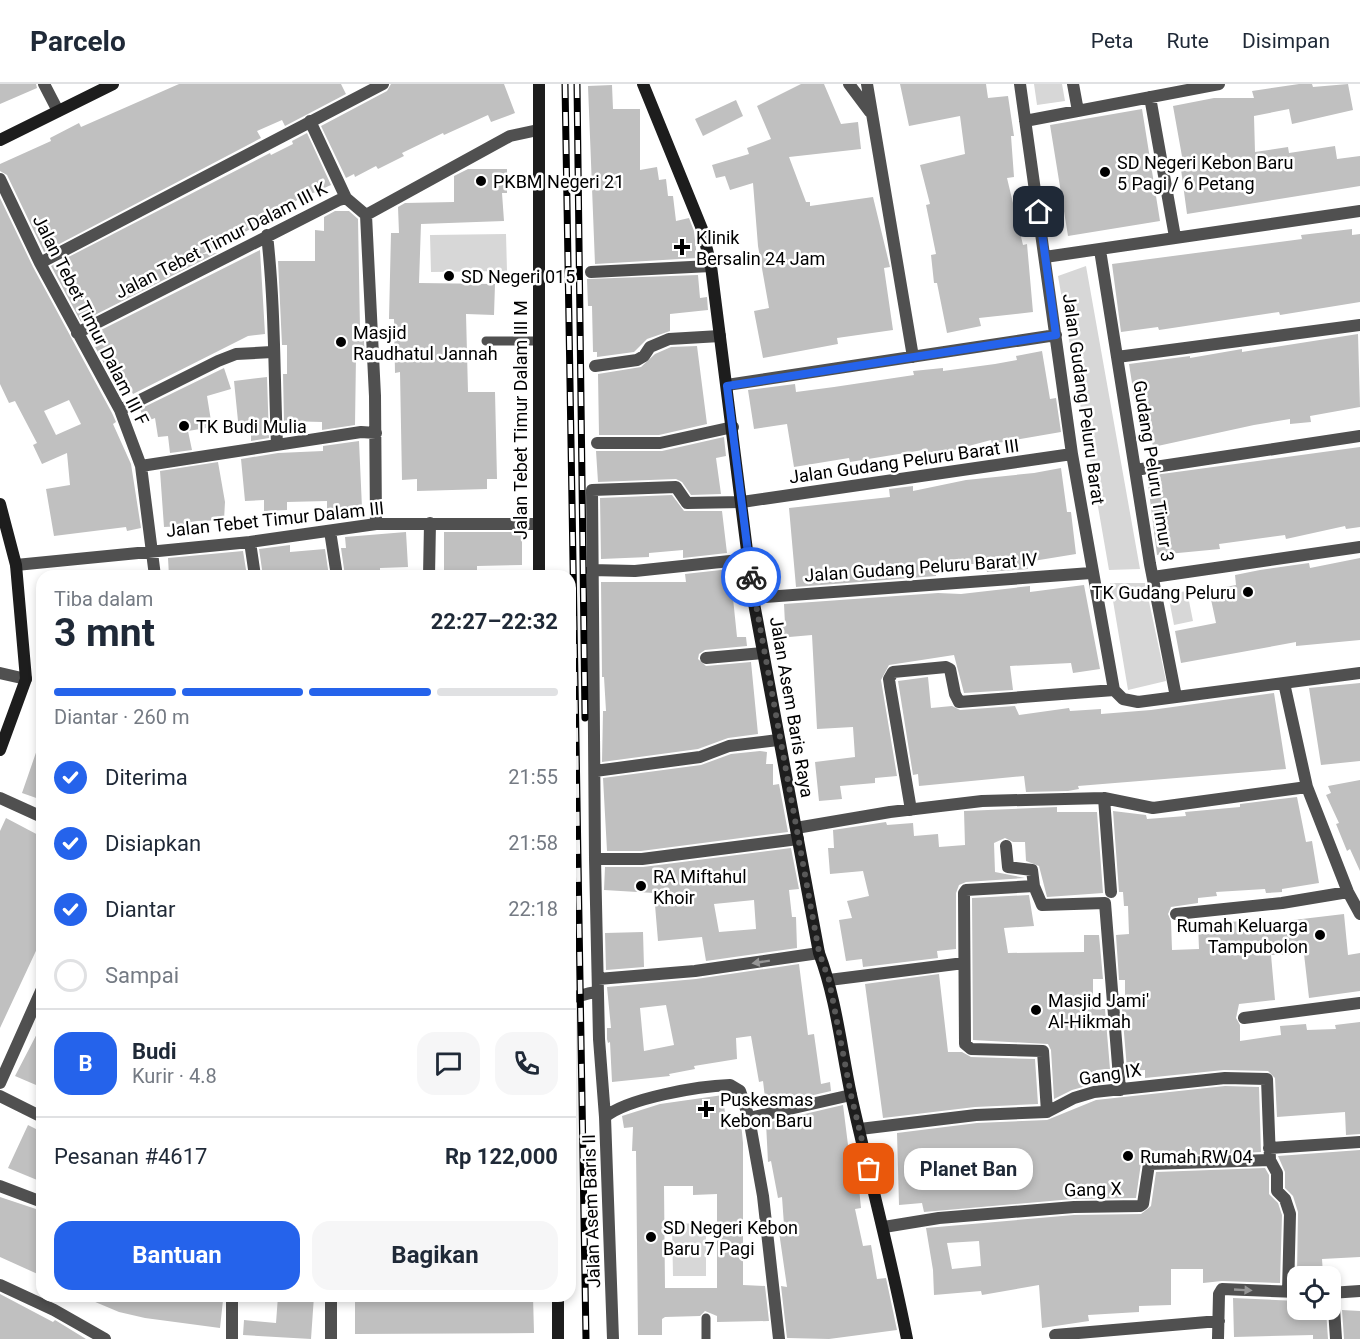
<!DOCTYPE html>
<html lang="id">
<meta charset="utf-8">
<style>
:root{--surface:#fff;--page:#f6f6f7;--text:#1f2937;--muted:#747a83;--line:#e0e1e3;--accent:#2563eb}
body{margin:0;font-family:Roboto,sans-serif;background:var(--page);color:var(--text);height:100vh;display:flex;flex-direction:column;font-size:22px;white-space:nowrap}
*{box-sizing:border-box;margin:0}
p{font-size:20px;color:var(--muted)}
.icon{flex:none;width:33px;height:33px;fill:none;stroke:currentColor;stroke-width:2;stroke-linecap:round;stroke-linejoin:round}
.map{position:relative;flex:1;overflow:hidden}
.panel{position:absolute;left:36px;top:486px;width:540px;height:732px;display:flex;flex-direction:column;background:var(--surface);border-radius:18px;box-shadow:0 3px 9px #0003}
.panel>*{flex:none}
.fabs{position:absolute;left:1287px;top:1182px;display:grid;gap:12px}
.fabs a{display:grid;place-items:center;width:54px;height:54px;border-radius:12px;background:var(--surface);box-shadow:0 3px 9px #0003;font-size:30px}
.pin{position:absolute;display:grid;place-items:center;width:51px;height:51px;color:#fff;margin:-26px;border-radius:12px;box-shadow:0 3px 9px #0006}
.courier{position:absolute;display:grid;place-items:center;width:60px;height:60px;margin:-30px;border:4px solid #2563eb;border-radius:50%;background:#fff;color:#222;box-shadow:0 2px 8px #0007}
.bubble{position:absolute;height:42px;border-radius:18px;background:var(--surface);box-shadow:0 3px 9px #0003;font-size:20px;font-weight:700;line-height:42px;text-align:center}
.summary em{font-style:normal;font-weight:700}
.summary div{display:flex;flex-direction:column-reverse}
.summary{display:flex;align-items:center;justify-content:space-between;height:102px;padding:0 18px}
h1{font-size:39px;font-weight:700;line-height:45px}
.bar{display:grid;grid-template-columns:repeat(4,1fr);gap:9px 6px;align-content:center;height:72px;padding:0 18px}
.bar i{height:8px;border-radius:4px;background:var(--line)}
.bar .current{background:var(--accent)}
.bar p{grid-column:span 4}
.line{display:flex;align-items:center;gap:15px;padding:0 18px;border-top:2px solid var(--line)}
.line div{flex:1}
.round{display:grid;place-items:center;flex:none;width:63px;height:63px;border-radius:18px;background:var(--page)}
ol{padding:0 18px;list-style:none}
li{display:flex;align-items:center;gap:18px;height:66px}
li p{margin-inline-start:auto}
li .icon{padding:6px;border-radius:50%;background:var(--accent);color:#fff;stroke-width:4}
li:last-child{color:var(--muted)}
li i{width:33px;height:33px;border:3px solid var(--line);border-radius:50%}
.primary-button{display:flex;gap:12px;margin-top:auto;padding:12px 18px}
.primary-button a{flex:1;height:69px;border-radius:18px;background:var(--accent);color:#fff;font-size:24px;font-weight:700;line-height:69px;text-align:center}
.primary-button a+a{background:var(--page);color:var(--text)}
header{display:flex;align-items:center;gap:36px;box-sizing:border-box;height:84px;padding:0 30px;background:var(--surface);border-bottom:2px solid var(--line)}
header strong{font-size:28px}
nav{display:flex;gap:33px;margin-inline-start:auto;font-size:21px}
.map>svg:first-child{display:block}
</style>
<header>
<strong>Parcelo</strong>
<nav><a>Peta</a><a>Rute</a><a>Disimpan</a></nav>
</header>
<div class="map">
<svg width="1360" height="1255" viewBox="0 0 1360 1255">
<rect width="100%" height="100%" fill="#fff"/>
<path fill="#d7d7d7" d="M1034,0H1062L1065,17L1037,21Z
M506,150L507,187L431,188L430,151Z
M1086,182L1140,485L1109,486L1058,192Z
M1110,499H1145L1166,597L1128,606Z
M1187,507L1193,537L1174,541L1168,510Z
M706,1139V1192H673L672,1140Z"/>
<path fill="#c0c0c0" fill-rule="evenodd" d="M0,0H36L37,4L0,20Z
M179,0H341L346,10L285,42L282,36L257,47L261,54L44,168L7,91L0,87V80L51,57L50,54L79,39L81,43Z
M391,0H504L515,29L491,38L488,31L444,51L443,49L402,69L404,72L378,85L376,82L355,93L354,90L346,94L321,42L387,7Z
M801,0H824L841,40L858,38L861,65L789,73L806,118H810V122L873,113L890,183L884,184L893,246L837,254L838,260L763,274L754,227L769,224L758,162L753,99L730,106L725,92L716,94L712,81L749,70L747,64L771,55L757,22Z
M900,0H986L988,14L1008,12L1014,52H1011L1014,93L1007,94L1023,161L1027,160L1033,228L979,234L981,242L947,249L937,199H934L931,171L936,170L926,121L930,120L920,81L965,70L960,32L909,42Z
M1299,0H1312L1313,3L1348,0L1353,26L1292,40L1289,25L1254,32L1255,68L1288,63L1289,69L1335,62L1337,75L1360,72V102L1187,130L1180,78H1183L1173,22L1214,14H1254L1252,7Z
M612,1L613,25H640V86L657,83L659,96L666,95L668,112H673L676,137L689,134L694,147L697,174L595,180L588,2Z
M736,16L743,32L703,52L695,35Z
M1142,25L1160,137L1068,152L1050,41Z
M307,49L331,101L271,128H284L202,170L217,169L81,238L51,182L270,69L271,71L293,60L292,57Z
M468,85H507V109H502L504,137L421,140L419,199L495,200L494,231L466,230L468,308H495L497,395H487V405L417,407V395L402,396L400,288L395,289L394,235H389L391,149H399L398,123L405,119L454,118V92Z
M0,114L33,183L112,329L116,338L113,340L131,380L141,444L127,447L126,443L54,452L46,405L70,401L67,369L42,380L33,361L37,359L15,317L9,319L0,300ZM69,316L81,340L56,351L44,327Z
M335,127H349L358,135L360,245H363L365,272H356L355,341L322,346V338L284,337L283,290H287V261H282L278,177H315V146L324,147V133Z
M1352,145V151L1360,150V218L1280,231L1279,228L1159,246L1158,243L1121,248L1112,180L1302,155L1301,151Z
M260,166L265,250L248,252L133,310L132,308L122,312L89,252Z
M698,191L700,214L707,213L708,226L670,230V247L647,255L634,268L597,273V268H593L592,222H588L587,195Z
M1358,250L1360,323L1310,332L1311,338L1290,340V335L1254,341L1153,363L1145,317L1135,318L1129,280L1190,272V274L1242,265V268Z
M697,262L707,340L659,351H599L598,290L641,283L655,270L671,263Z
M1042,267L1050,315L1056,314L1061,348L992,360L991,356L950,367L924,370L923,366L850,378L849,374L794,383L787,340L754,345L748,306L795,300L796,308L834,303L914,291L913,287L943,284V287L995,280L1017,276L1016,272Z
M224,284L231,305L207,312L212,343L188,347L192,366L170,369L168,352L158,353L155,334L145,338L140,325Z
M267,293L269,354L251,357V346L239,347L234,297Z
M724,353L726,372L716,374L721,410L691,411L682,398L676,395L598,398L596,367H662Z
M359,357L362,424L327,425V417L287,418V426L264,427V416L245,417L241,375L278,369L323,367V362Z
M1360,363V443L1346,445L1345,442L1286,455L1285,451L1219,460L1220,465L1157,471L1147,392Z
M218,378L225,418L224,436L197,437L184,439V442L164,443L160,387Z
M1061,384L1067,428H1071L1076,470L1027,478L1028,485L987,488L986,480H935L936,492L796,503L789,424L890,413L889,405L913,402V407L966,396L1034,389Z
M672,411L684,427H722L727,469L683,474V466L649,469V473L601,475L600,414Z
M406,448L408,483L380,484V492H345L341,464H346L345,453Z
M444,448H522V481L477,482V488H444Z
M290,461V468L325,465L329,492H263L259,465Z
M243,467L247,492H169L168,474Z
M1360,474V556L1296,562V558L1181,579L1175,547L1216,539L1209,506L1236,501L1235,491L1260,486L1309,479L1310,484Z
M730,485L737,553H746L747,562L705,566L699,570L698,575L706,582L751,578L758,650L728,654L698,665L602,678L603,627H606L604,593H602L601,498H686L685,490Z
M1084,501L1100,585L1073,589L1071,579L1010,582L1013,606L964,609L954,571L889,581L881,596L897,692L875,694V699L840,702L842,715L819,717L815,678L855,673L853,643L817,645L812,551L778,554L777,540H785L784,520L938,509L961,510L1030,502V508Z
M928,593L931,624L952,622L960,626L1015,622L1019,631L1069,624L1070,627L1101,625V630L1151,626L1274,609L1286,685L1078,702L1079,705L1068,707L1026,708L1024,692L919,702L918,690L913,691L898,597Z
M1360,599V677L1321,681L1309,604Z
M40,657L42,658V716L22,709Z
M760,667L767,668L766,680H773V701L779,700L788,748L641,767H607L603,694L701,681L731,670Z
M1360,696V787L1350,765L1347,767L1336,740L1339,739L1326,711L1331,709L1328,702Z
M1297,713L1306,758L1312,757L1319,799L1282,805V808L1266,809L1265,805L1216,808L1217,812L1198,814V819L1171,823L1168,830L1171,837L1172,866L1199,865L1198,840L1258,836L1259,840L1344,830L1348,871L1360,869V907L1309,914L1304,870L1271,871L1275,916L1239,920L1236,934L1240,941V957L1281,951L1280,942L1306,940L1307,946L1336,945L1335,941L1360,938V1050L1346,1051L1345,1028L1277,1033L1275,994L1268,987L1224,986L1145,994V986L1129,987L1127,985L1122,925H1125V896H1119L1116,851L1129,850L1128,822H1124L1123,808H1119L1113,727L1146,731L1147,735L1186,732L1185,728L1240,723V720Z
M1057,723V728H1097L1103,809L1047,813L1039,782L1026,777L1025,758H1013L1005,754L994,759L995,788L1025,794L966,798L959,801L956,809V865L937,867L938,874L863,883L862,875L846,877L839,836L852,834L847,817L869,812L863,787L830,790L828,764H834L833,746L886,738L887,741L913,739L914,752L938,750L939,763L965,761L964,727Z
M6,734L42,753V854L0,944V747Z
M791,764L799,805L789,806L792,833H796L797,864L706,877L702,853L658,857L654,809L604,806L605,783H643ZM754,816L756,845L719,848L714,820Z
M1029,811L1034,842L1004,844L1008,869L1084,868V851H1099L1103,895H1093V925H1105L1110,985L1096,986L1097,999L1072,1006L1054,1015L1051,966L1048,960L973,956L972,814Z
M643,848L644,883L606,886L605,849Z
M799,880L808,951L814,950L821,1000L830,998L831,1007L766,1022L763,997L759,998L751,952L736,954L737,975L694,982L695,985L669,990L670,992L612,998L610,958L608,959L607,955V944H611L607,903L696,895ZM666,921L674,961L644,967L640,924Z
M939,890L948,968H962L971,973L1035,975L1038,1020L975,1023L883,1034L865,900Z
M42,940V986L36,1001L15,992Z
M1225,1002L1259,1003L1261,1068L1146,1073L1141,1079L1136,1114L1073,1115L924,1128L922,1119L899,1121L897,1049L977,1039L1047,1036L1096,1016Z
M723,1011L726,1039L741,1038L743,1059V1201L765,1202L769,1237L717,1238V1232L705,1227L700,1232L665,1233L662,1235V1251H638L636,1067H632L633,1043L624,1044L622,1032L660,1020ZM664,1102H693V1111L717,1110V1204H665Z
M843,1021L851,1085L861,1090L862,1096L854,1105L859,1104L861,1124L855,1125L863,1162L871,1161L877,1195L886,1194L897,1246L829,1255L787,1254L781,1202L787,1203L778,1141H784L782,1113L778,1114L771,1077L768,1078L766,1039Z
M28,1041L42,1048V1098L8,1084Z
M1360,1066V1173L1322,1175L1323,1190H1297L1298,1128L1293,1112L1285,1104V1088L1278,1072Z
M1265,1084L1269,1091V1110L1278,1119L1282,1131L1280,1199L1222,1197L1203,1199V1185H1171V1221L1139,1222V1228L1088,1231L1089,1237L1042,1244L1039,1201L982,1211L981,1207L934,1211L933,1186L926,1144L1074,1131L1141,1130L1151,1122L1156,1088ZM979,1157L981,1182L952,1185L947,1159Z
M0,1113L42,1127V1192L0,1173Z
M0,1210L53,1238L55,1236L86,1255H0Z
M81,1212H170L187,1216V1212L223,1216L220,1244L145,1234L119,1228Z
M278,1212H314L311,1255L243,1251L244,1236L276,1239Z
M355,1212H533L534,1249L355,1250Z
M1233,1214L1298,1217V1226H1326L1328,1255H1313V1251L1234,1253Z
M1342,1226L1360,1227V1255H1344Z"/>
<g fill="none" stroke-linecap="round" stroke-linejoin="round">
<path stroke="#505050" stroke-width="9" d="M486,257H538
M706,1234V1255"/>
<path stroke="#505050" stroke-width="12" d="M44,0L58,27
M849,0L870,28
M867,0L913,273
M1020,0L1072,370L1114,606L1123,615L1138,618L1360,589
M1073,0L1078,27
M1150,13L1175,153
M310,37L346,114
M1025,37L1219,0
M0,95L40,179L120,326L141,382L155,492
M366,131L375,312L376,440
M366,131L510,52L538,46
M267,151C275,221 274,291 277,360
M1100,166L1150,480L1176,613
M1045,173L1360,127
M40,179L383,0
M591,188L711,182
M77,249L339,116L346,114L366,131
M1117,273L1360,241
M595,282L637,276L644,272L650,263L669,255L720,252
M727,301L1056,251
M120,326L218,277L236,270L272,268
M597,359H660L733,343
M141,382L361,348L376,349
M1135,386L1360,352
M330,447L337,492
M250,458L255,492
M16,481L250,458L376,440H538
M591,486L635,487L749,475
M429,492L430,439
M1153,493L1360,463
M753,514L1091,489
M706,574L763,569
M0,589L26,595
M1284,599L1307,703L1348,808L1360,830
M595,687L700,673L729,662L778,656
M0,714L42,733
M1104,714L1111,808
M911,726L890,602L889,595L893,588L946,583L950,585L955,610L959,618L1114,606
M796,744L890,728L982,717L1104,714L1153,724L1307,703
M1006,762L1008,783L1032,786L1034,802L1042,821L1105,819L1120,1006
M595,775H642L798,755
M1034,802L966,806L964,809L965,960L971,965L1043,967L1047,1028
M1176,830L1282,819L1348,808
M598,895L695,887L819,869
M829,896L964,879
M570,913C581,913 588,908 598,908
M1244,934L1360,919
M0,999L42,905
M0,1012L42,1033
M605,1033L599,955L595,775L592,406L676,403L687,419L742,418L1072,370
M749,1034L851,1011
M860,1045L976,1031L1047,1028L1074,1014L1094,1008L1225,994L1267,995L1270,1076L1277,1089V1107L1285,1115L1290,1130L1288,1208
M1269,1064L1360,1058
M0,1102L42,1118
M884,1143L939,1134L1074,1123L1140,1122L1143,1120L1149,1080L1270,1076
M0,1201L54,1226L105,1255
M1330,1209L1360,1207
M1333,1209L1336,1255
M232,1212V1255
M1055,1251L1219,1237
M331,1255V1212
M613,1255L605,1033C628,1014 699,1002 730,1001L740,1007L749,1034L763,1112L779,1255
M1218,1255L1219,1210L1222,1205L1298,1208"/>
<path stroke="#1d1d1d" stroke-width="12" d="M539,0V492
M643,0L702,145L711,182L753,514L819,869C836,914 841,963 851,1011C869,1092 891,1173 907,1255
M0,56L113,0
M0,420L16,481L26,595L0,666
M558,1255V1212"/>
<g stroke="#000" stroke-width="7">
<path id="rail" d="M565,0L586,1255
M577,0L585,634"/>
</g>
<use href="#rail" stroke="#fff" stroke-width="4.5" stroke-dasharray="14" stroke-linecap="butt"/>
</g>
<defs><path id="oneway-solid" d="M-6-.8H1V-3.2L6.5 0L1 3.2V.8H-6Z" transform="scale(1.5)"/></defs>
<g fill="#969696">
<use href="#oneway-solid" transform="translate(761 878) rotate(171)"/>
<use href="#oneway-solid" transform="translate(1243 1206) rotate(3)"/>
</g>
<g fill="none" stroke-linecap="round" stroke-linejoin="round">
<path stroke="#595959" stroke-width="6" stroke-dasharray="0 10.8" d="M751,493L819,868L829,896L851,1011L869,1085"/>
<path stroke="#2563eb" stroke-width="8" d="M751,493L727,302L1056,251L1039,128"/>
</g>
<g fill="#000" stroke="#fff" stroke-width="2">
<circle cx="1105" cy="88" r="6"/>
<circle cx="481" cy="97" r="6"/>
<path d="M679 154h6v6h6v6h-6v6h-6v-6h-6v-6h6z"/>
<circle cx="449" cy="192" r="6"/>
<circle cx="341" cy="258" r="6"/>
<circle cx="184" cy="342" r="6"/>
<circle cx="1248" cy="508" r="6"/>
<circle cx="641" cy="802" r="6"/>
<circle cx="1320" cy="851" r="6"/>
<circle cx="1036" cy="926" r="6"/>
<path d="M703 1016h6v6h6v6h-6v6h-6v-6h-6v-6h6z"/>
<circle cx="1128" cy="1072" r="6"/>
<circle cx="651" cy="1153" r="6"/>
</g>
<g text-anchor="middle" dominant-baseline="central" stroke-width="5" stroke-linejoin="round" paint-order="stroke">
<g font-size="18" fill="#000" stroke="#fff" text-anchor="start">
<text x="1117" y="78">SD Negeri Kebon Baru<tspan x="1117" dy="21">5 Pagi / 6 Petang</tspan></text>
<text x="493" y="97">PKBM Negeri 21</text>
<text x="696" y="153">Klinik<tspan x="696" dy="21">Bersalin 24 Jam</tspan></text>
<text x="461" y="192">SD Negeri 015</text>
<text x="353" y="248">Masjid<tspan x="353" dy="21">Raudhatul Jannah</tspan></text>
<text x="196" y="342">TK Budi Mulia</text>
<text x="1236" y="508" text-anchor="end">TK Gudang Peluru</text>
<text x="653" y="792">RA Miftahul<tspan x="653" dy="21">Khoir</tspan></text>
<text x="1308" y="841" text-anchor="end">Rumah Keluarga<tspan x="1308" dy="21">Tampubolon</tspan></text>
<text x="1048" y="916">Masjid Jami'<tspan x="1048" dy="21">Al-Hikmah</tspan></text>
<text x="720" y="1015">Puskesmas<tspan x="720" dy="21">Kebon Baru</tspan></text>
<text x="1140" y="1072">Rumah RW 04</text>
<text x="663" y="1143">SD Negeri Kebon<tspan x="663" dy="21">Baru 7 Pagi</tspan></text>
</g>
<g font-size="18" fill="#000" stroke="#fff">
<text transform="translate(221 156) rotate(-27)">Jalan Tebet Timur Dalam III K</text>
<text transform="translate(91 236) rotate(63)">Jalan Tebet Timur Dalam III F</text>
<text transform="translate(1084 315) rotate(82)">Jalan Gudang Peluru Barat</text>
<text transform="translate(520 336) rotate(-90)">Jalan Tebet Timur Dalam III M</text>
<text transform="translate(904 377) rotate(-8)">Jalan Gudang Peluru Barat III</text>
<text transform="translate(1154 387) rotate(81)">Gudang Peluru Timur 3</text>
<text transform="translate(275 435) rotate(-6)">Jalan Tebet Timur Dalam III</text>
<text transform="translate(921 483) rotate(-4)">Jalan Gudang Peluru Barat IV</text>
<text transform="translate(792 623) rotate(80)">Jalan Asem Baris Raya</text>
<text transform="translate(1110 990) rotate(-9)">Gang IX</text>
<text transform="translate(1093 1105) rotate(-2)">Gang X</text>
<text transform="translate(591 1127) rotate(-92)">Jalan Asem Baris II</text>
</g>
</g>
</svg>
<div class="fabs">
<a><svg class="icon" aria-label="locate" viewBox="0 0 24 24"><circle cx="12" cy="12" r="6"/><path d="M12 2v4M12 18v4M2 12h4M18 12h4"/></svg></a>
</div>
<div class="pin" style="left:869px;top:1085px;background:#ea580c"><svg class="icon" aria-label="bag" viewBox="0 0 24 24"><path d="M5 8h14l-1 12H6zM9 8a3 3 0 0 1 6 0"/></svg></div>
<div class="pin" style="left:1039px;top:128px;background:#1f2937"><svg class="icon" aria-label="home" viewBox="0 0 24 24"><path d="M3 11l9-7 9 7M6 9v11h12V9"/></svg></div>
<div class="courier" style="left:751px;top:493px"><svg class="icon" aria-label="bike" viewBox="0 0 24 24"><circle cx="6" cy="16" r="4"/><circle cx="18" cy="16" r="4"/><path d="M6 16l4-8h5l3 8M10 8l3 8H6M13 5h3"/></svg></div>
<div class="bubble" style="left:904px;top:1064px;width:129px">Planet Ban</div>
<section class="panel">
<div class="summary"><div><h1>3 mnt</h1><p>Tiba dalam</p></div><em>22:27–22:32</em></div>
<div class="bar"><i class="current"></i><i class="current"></i><i class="current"></i><i></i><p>Diantar · 260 m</p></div>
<ol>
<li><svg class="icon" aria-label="check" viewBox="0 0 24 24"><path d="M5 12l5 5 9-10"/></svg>Diterima<p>21:55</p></li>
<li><svg class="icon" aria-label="check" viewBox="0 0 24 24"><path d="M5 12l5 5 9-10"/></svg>Disiapkan<p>21:58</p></li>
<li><svg class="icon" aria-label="check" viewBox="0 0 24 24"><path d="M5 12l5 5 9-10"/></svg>Diantar<p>22:18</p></li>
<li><i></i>Sampai</li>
</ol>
<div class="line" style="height:108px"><b class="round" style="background:var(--accent);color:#fff">B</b><div><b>Budi</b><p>Kurir · 4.8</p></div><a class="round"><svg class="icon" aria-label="chat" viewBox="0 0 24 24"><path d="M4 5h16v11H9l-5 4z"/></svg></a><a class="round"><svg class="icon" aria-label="phone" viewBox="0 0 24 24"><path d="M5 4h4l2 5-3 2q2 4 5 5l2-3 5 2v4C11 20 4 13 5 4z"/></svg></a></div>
<div class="line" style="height:78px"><div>Pesanan #4617</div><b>Rp 122,000</b></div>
<div class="primary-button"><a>Bantuan</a><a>Bagikan</a></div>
</section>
</div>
